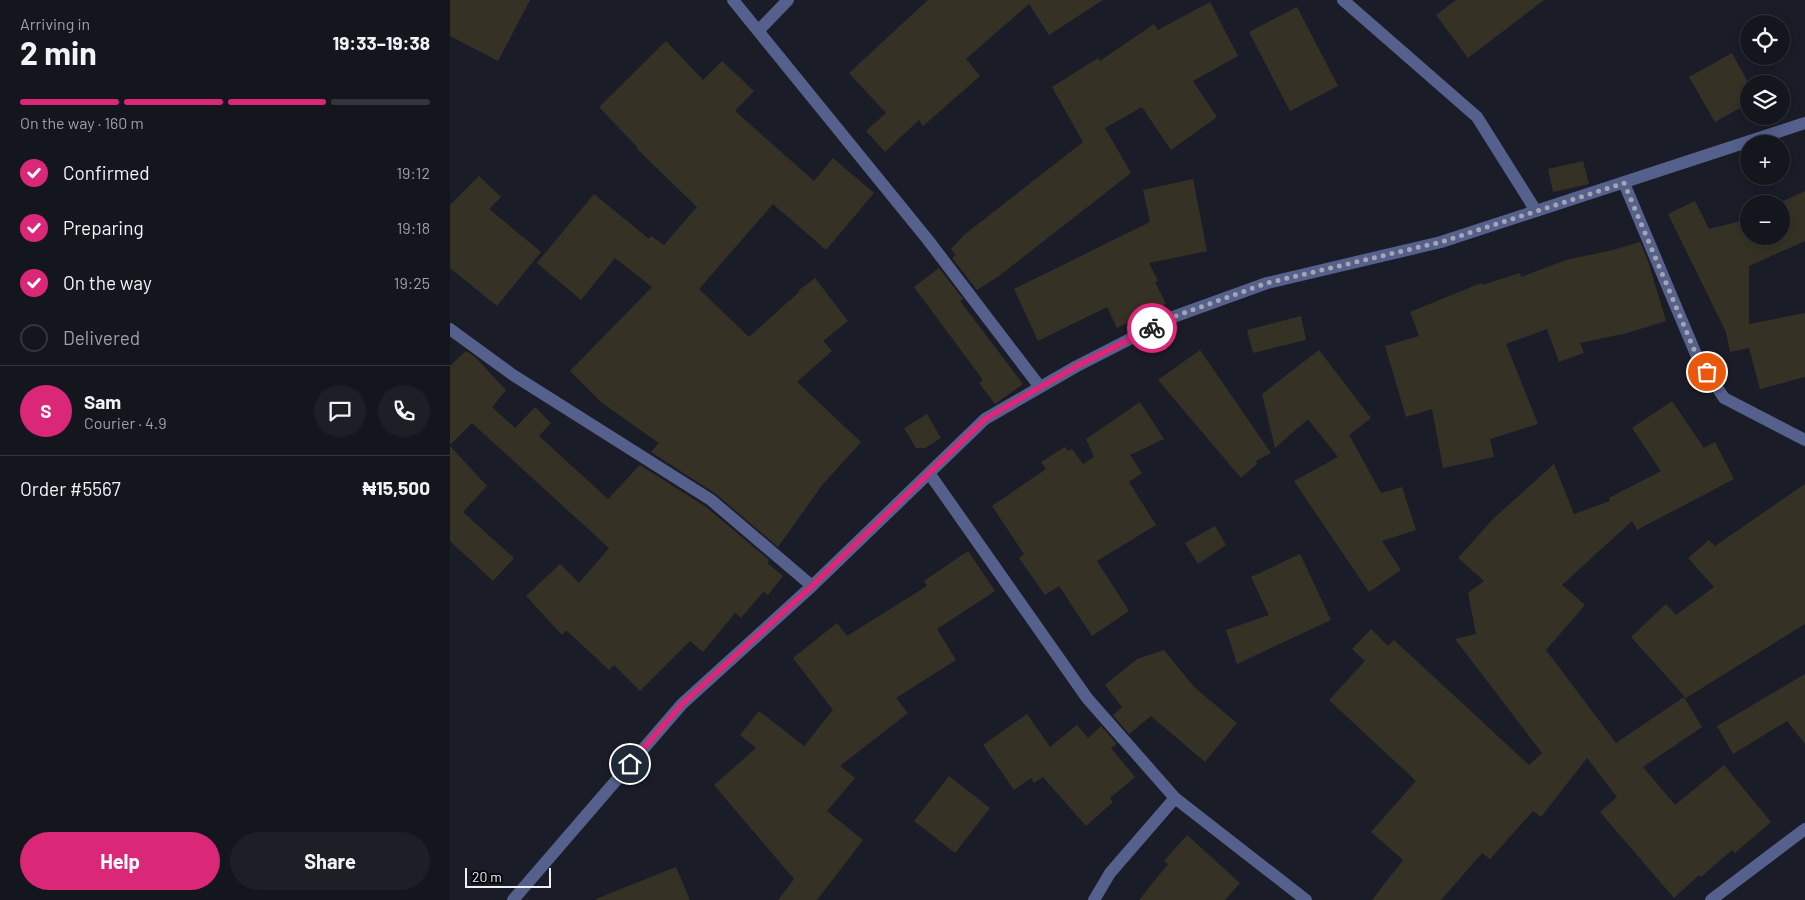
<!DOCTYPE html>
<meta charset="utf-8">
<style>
:root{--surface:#14161e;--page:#1d1f27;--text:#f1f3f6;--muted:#9d9fa4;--line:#33353c;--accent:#db2777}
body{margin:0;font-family:Barlow,sans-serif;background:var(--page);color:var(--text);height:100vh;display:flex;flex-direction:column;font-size:19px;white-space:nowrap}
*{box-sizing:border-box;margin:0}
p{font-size:16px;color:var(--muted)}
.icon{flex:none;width:28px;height:28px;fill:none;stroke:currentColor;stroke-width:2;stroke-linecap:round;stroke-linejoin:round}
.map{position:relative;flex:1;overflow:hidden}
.drawer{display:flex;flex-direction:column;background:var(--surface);width:450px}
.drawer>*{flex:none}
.buttons{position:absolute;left:1290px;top:15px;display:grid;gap:10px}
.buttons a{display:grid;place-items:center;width:50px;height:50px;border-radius:50%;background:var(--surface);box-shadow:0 2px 12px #0003,0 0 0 1px var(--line);font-size:25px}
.scale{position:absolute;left:15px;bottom:12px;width:86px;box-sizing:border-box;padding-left:5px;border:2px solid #eceff7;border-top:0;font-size:14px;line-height:18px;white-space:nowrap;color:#eceff7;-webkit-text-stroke:4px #06080c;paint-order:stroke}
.pin{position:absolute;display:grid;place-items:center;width:42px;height:42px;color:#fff;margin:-21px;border:2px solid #fff;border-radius:50%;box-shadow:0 1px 5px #0007}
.courier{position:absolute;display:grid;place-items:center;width:50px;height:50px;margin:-25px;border:4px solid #db2777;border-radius:50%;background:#fff;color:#222;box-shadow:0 1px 6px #0007}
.head em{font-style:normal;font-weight:700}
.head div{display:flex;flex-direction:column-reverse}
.head{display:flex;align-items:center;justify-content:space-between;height:85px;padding:0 20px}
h1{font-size:32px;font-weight:700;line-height:38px}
.bar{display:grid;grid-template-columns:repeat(4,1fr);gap:8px 5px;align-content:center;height:60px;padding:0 20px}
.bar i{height:6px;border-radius:4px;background:var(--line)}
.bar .active{background:var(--accent)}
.bar p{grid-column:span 4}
.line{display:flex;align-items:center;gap:12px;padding:0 20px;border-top:1px solid var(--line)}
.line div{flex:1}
.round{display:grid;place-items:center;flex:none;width:52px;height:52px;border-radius:26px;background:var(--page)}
ol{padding:0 20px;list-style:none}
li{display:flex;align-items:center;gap:15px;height:55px}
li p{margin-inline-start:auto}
li .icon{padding:5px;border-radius:50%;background:var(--accent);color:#fff;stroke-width:4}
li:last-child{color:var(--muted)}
li i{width:28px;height:28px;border:2px solid var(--line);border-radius:50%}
.cta{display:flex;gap:10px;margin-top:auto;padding:10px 20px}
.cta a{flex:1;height:58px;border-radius:30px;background:var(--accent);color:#fff;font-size:20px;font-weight:700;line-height:58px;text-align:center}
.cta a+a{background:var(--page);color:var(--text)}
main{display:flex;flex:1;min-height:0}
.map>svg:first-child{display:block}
</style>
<main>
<section class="drawer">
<div class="head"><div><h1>2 min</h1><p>Arriving in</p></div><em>19:33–19:38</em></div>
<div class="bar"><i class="active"></i><i class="active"></i><i class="active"></i><i></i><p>On the way · 160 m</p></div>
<ol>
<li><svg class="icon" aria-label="check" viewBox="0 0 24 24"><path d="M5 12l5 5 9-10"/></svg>Confirmed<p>19:12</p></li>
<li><svg class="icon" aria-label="check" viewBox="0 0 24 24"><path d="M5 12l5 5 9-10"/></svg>Preparing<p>19:18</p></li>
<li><svg class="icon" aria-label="check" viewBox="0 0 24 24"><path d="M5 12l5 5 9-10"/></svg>On the way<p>19:25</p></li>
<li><i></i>Delivered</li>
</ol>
<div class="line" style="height:90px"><b class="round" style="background:var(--accent);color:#fff">S</b><div><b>Sam</b><p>Courier · 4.9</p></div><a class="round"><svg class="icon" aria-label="chat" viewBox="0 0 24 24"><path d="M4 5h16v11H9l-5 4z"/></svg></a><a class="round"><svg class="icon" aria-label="phone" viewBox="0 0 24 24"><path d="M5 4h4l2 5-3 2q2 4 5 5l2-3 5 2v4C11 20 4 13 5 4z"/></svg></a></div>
<div class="line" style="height:65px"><div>Order #5567</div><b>₦15,500</b></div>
<div class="cta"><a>Help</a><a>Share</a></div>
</section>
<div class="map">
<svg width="1355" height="900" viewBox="0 0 1355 900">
<rect width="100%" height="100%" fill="#1a1d28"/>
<path fill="#353225" d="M0,0H80L48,61L0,36Z
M478,0H653L599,35L579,4L516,59L530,76L473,126L469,120L435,152L416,131L436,113L399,73Z
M1006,0H1094L1018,58L986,15Z
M760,2L788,56L743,81L767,117L721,150L692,107L655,128L681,173L549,276L527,290L502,258L506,255L501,249L514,235L633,142L602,87L648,58L650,61L704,24L708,30Z
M847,7L888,86L840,111L799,32Z
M216,41L253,80L272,61L304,91L285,111L364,181L383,158L424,193L376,250L323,204L249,289L299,337L349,292L348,291L365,278L398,321L373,341L382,351L347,382L411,442L373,484L328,547L266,494L201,452L209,443L152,403L120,371L202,287L165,258L131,300L87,263L144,194L199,239L201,236L214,245L247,207L187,149L188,148L149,107Z
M1282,53L1299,84V103L1265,122L1239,77Z
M1133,161L1139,184L1103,192L1098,169Z
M29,176L51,197L39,209L91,252L47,306L0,268V205Z
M743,179L757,251L699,263L708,281L705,282L716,304L667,328L657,307L588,341L564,289L700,222L693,190Z
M1355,191V241L1299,266V324L1355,313V377L1310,389L1299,348L1280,352L1276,332L1218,214L1245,201L1259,229L1287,222L1299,216V236H1331V204H1327Z
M1190,242L1198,261L1216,321L1177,333L1130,343L1134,353L1109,362L1097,329L1056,344L1088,424L1040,439L1044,457L993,468L982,409L956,417L935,346L969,336L960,312L1031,283L1032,285L1070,273L1071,277L1116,260L1163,250Z
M489,268L513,299L510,301L573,384L545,404L529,383L533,380L464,287Z
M851,316L856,340L803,353L797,330Z
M750,350L821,453L806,461L807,464L791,478L708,380Z
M869,350L921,418L899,435L931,493L952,487L966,530L932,541L951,570L919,592L844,481L888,457L858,419L825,448L812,394Z
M16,351L25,357L56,390L42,407L65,428L85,407L101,423L89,436L158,499L190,465L256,507L319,560L317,563L333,576L318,595L313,592L291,618L285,613L253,652L240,641L190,691L164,665L159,670L116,630L112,635L76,596L110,564L129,583L159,548L22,423L0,445V366Z
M1222,401L1254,448L1265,442L1284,479L1187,530L1182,521L1112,585L1135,605L1096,650L1166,743L1234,697L1252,727L1193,767L1225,805L1274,765L1321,822L1285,853L1282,850L1251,877L1249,875L1224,898L1150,812L1167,797L1137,758L1091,817L1083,811L1040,859L1032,853L991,900H922L953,860L921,832L966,781L879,700L915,661L902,649L921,629L938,646L944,640L1079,765L1092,753L1005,639L1026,634L1018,593L1034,581L1008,558L1043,519L1104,464L1124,514L1160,501L1159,498L1211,471L1182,428Z
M690,402L714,439L680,455L692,473L679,482L706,525L647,561L679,611L642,636L609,586L595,595L569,558L574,554L542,506L596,469L591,462L615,447L618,451L622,449L633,464L644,457L636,439Z
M477,414L491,438L475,448H466L454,428Z
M0,446L37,486L13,512L64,558L43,581L0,541Z
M1355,484V624L1236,698L1181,637L1216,604L1226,615L1264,587L1238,558L1259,540L1265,546Z
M765,526L776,545L748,564L735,543Z
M518,551L545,591L487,629L506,660L446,698L458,713L390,766L405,778L377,811L413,840L367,900H328L344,879L264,785L306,748L290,735L309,711L354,746L383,710L343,658L387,623L397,636L477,586L474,581Z
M850,554L881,620L787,664L776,630L819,615L801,577Z
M714,650L744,687L787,723L755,762L701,716L679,734L663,715L672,707L655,685L687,659Z
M1355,674V744L1337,721L1283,754L1267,726Z
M577,714L600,747L627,725L638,738L651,726L667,744L661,748L685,777L660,798L663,802L636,826L593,777L584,783L581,778L564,790L533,745Z
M499,776L540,808L505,853L464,821Z
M737,835L790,883L775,900H689L718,864L714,861Z
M226,867L240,900H147L146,899Z"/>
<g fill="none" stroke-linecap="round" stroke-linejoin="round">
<path stroke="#55608c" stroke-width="12" d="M283,0L478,240L590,387
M893,0L1027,117L1086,211
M308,31L338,0
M1174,183L1248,359L1274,398L1355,440
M0,329L63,375L261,500L362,586
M479,473L637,698L725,798L856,900
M63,900L232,704L362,586L535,419L627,366L723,317L817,283L991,242L1355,123
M644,900L660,873L725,798
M1261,900L1355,829"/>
</g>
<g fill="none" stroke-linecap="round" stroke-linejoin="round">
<path stroke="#a2a6af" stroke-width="5" stroke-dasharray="0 9" d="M702,328L723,317L817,283L991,242L1174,183L1248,359L1257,372"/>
<path stroke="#db2777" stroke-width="6" d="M180,764L232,704L362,586L535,419L627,366L702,328"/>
</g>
</svg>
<div class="buttons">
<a><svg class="icon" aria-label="locate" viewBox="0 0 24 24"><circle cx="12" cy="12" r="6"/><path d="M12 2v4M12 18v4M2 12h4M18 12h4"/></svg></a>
<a><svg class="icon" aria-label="layers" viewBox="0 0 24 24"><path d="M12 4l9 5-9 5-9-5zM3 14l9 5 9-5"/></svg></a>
<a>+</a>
<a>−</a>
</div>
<div class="scale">20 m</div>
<div class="pin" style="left:1257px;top:372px;background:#ea580c"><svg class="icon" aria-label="bag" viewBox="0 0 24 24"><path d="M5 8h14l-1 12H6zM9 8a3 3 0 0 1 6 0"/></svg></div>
<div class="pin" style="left:180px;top:764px;background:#1f2937"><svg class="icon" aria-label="home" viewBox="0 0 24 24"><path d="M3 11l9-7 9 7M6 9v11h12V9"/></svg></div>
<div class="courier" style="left:702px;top:328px"><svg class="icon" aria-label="bike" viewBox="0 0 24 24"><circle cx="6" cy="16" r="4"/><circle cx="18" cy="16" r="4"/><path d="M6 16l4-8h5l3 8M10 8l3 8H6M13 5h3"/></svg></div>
</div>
</main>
